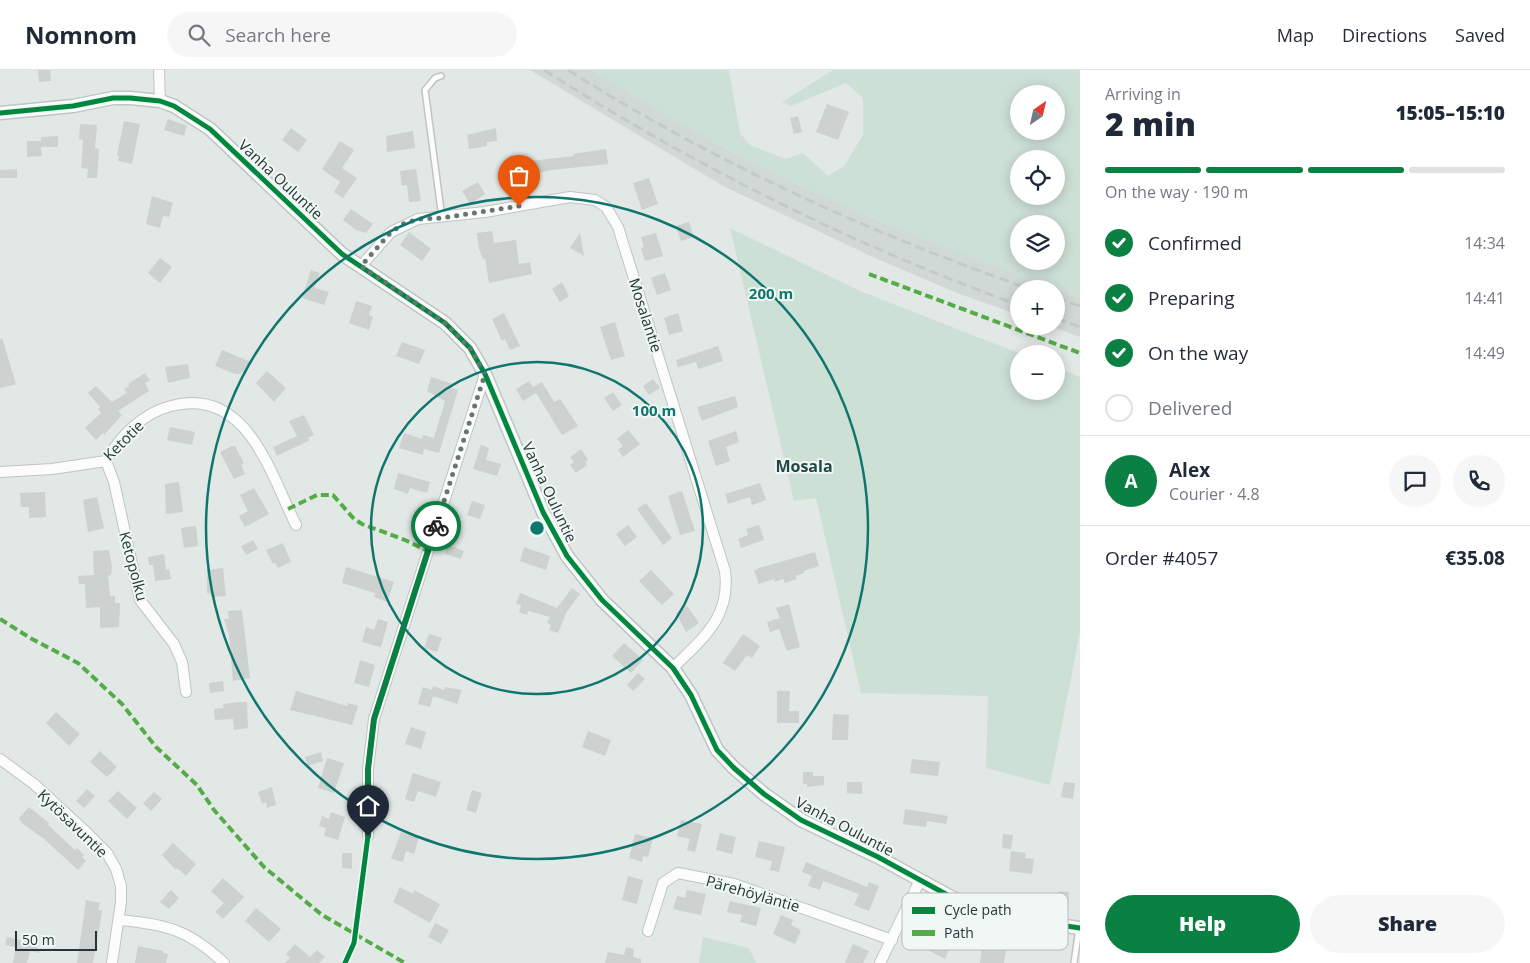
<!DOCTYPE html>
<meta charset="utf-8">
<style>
:root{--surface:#fff;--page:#f6f6f7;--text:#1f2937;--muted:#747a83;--line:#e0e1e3;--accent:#0b8043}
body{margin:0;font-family:"Open Sans",sans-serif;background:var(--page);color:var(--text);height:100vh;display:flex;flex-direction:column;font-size:19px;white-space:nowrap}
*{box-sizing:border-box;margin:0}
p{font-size:16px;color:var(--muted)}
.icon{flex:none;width:28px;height:28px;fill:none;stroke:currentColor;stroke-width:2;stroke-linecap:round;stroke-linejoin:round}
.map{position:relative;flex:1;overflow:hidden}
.drawer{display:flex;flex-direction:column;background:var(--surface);width:450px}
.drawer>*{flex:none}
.needle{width:32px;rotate:34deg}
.tools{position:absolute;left:1010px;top:15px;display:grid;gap:10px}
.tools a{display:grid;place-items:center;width:55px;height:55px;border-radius:50%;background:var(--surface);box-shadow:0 2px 12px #0003;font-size:25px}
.scale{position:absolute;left:15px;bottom:12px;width:82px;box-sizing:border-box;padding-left:5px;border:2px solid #233836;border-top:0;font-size:14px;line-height:18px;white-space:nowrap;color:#233836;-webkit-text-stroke:4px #f0f7f4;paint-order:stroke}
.pin{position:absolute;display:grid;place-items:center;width:42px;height:42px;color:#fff;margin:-51px -21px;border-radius:50% 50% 50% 0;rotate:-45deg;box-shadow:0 0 5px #0007}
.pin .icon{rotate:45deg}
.courier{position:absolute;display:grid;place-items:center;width:50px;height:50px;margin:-25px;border:4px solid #0b8043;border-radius:50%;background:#fff;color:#222;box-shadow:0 1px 6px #0007}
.head em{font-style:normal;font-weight:800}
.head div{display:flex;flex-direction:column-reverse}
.head{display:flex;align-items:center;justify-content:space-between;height:85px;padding:0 25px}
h1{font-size:32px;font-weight:800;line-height:38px}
.bar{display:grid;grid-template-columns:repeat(4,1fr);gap:8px 5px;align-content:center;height:60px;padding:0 25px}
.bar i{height:6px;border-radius:4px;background:var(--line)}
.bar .active{background:var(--accent)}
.bar p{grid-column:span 4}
.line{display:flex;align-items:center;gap:12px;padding:0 25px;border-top:1px solid var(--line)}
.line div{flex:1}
.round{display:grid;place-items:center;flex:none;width:52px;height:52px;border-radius:26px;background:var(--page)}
ol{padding:0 25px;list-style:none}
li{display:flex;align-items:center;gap:15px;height:55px}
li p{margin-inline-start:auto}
li .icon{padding:5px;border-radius:50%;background:var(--accent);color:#fff;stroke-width:4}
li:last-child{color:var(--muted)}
li i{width:28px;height:28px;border:2px solid var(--line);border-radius:50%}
.cta{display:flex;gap:10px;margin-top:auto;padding:10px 25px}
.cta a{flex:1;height:58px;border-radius:30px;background:var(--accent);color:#fff;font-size:20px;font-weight:800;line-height:58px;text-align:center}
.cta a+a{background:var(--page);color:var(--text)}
header{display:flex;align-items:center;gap:30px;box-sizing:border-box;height:70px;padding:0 25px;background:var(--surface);border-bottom:1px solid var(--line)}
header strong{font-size:24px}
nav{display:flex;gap:28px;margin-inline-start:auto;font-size:18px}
.search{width:350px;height:45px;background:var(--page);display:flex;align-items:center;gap:12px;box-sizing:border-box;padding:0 18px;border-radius:28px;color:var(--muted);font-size:19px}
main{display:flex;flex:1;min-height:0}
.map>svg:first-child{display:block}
</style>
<header>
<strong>Nomnom</strong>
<div class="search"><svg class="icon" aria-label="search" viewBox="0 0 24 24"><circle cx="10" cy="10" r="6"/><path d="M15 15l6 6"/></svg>Search here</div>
<nav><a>Map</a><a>Directions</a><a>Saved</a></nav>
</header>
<main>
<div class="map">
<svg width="1080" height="893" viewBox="0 0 1080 893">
<rect width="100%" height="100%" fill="#e2e8e6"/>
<path fill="#d1d9d6" d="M530,0H591L729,81L799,114L879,151L1056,219H1019V245L957,223L875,188L723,116Z
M1056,219L1080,228V267L1050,256H1056Z"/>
<path fill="#cde0d6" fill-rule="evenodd" d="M591,0H729L740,63L750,75L786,89L803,83L828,106L844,96L863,65V28L846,13L791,36L782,32L833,0H1080V228C961,184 840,140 728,80C682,55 636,28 591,0ZM1019,24H1056V61H1019ZM1019,89H1056V126H1019ZM1019,154H1056V191H1019Z
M730,158L860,221L1021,284H1019V321H1056V297L1080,307V562L1050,715L986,698L988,626L861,623L816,428L794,431Z
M703,867L749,878L756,893H699Z"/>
<path fill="#cdd1d0" d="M38,0H50L51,11L39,12Z
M827,34L849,42L838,70L816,62Z
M798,46L802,62L794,64L790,48Z
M168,49L187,56L184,66L164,60Z
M124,51L140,54L132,94L118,91L119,86L117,85Z
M80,54L97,55L95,78L99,79L97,108H87L88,99L81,98L83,70L79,69Z
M291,58L307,70L298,82L282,70Z
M496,58L497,71L487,72V76L469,79L467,65Z
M413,61L415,78L387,82L386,66Z
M58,66V77H41L42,86L27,87V71H41V67Z
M340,71L354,80L342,98L357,108L343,128L334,122L340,112L322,99Z
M606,79L608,94L552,100L537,103L538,108L524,109L521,92L574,86L573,84Z
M17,99V108H0V100Z
M416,99L421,131L409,132L407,115L402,116L400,101Z
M649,108L658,134L642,140L633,113Z
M478,112L485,124L470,134L462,121Z
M152,126L173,133L169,147L163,146L160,158L146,154Z
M351,139L373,154L366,163L356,160L343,150Z
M689,152L694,167L681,171L676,156Z
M492,161L494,173L516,170L519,194L530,192L532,204L489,213L485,188L483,189L479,179L477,163Z
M409,162L431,179L422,191L400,175Z
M580,163L584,186L570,178Z
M656,163L663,186L645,191L641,178L644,177L641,167Z
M160,188L172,197L160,213L148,203Z
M311,200L320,203L315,218L329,222L324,235L302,228Z
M665,203L671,220L657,225L651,208Z
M562,212L569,226L560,232L552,219Z
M356,231L372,236L369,245L373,247L369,260L349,253Z
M504,243L520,276L510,280L505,269L502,271L492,249Z
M678,243L683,261L669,265L664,248Z
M615,252L625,286L611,290L600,257Z
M2,268L16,314L0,318V269Z
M402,272L425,280L419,294L396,286Z
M718,276L723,291L698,299L696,292L678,297L676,290Z
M222,280L251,292L246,304L242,301L241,304H235L215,296Z
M188,294L190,308L168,313L165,297Z
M267,301L286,318L274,332L256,313Z
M145,303L150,310L145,313L149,321L118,341L122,345L104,365L103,363L96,370L85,358L101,343L98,339L100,337L88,323L96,316L112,332L127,323L124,319L130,316L128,314Z
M431,307L453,314L451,318L458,320L439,383L424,379L423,385L399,378L404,363L422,369L423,365L434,368L445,331L427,321Z
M653,309L660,318L649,325L643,316Z
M529,311L533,317L542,312L554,332L560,329L578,356L562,365L536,323L523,331L516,319Z
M613,322L622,335L613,341L604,328Z
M735,326L738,337L702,351L697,337Z
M304,345L314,365L308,368L310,370L277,386L273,377L297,366L289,351Z
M170,357L195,362L192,375L167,370Z
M628,360L640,374L623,387L618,380L623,376L617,369Z
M736,361L739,372L726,377L730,391L716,396L708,371Z
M481,375L489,378L486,390L501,394L497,406L473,399Z
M232,376H235L244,393L241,395L245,404L234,409L220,382Z
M581,379L588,390L585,392L587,395L576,403L570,395L574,392L570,387Z
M398,403L430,412L427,423L410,418L408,424L394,419Z
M179,412L183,442L166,444L165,414Z
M760,413L766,430L752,435L750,427L728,434L725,424Z
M254,418L269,444L245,457L239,446L248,441L240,425Z
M682,421L695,461L680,465L668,426Z
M45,422L46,447L29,448V437H21L20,423Z
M97,427L104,458L88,462L83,430Z
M472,431L485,435L480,449L467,445Z
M646,433L672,468L663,475L637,439Z
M628,455L637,467L625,476L616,464Z
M759,455L764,470L741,478L738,469L748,465L746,459Z
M196,456L198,476L184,478L181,458Z
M253,470L258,479L246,485L241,476Z
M283,473L291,492L278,498L275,493L273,494L266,480Z
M448,475L464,481L461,489L445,484Z
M524,477L550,486L546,500L520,491Z
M109,480L112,497L111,505L108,506L110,526H115V533H120L119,557L100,558V537L86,538L85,514H79L78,506L94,505L93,481Z
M815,482L819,496L804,501V503L795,506L797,509L785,513L783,509L775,512L774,509L759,514L754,501L759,498Z
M164,484L166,500L169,499L171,509L155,511L153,495H149L148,487Z
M346,497L394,512L387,532L374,527L375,523L342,513Z
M223,498L226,526L211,527L210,523H207V500Z
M651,500L674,524L662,535L639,511Z
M572,518L580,524L566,543L558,563L549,560L551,555L547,553L550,547L528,541L527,545L519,542L521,535L516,534L520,523L557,538Z
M789,534L800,577L787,581L779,559L770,562L767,552L780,548L776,538Z
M687,536L699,553L686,562L676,543Z
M242,540L250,608L233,611L229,565L224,549H229L228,541Z
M378,549L388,552L381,577L362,572L366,557L374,560Z
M429,564L442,568L437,582L424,578Z
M743,564L760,576L752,588L747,585L735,601L723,593Z
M624,573L643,590L631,603L612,586Z
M360,590L375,595L369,617L354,613Z
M638,603L645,609L633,621L627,615Z
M223,611L224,621L210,623L209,613Z
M433,616L444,620L445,617L462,620L457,634L433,626L430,637L418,634L423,617L432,620Z
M296,621L347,636L348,633L358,636L352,655L290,640Z
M777,621H790L789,641H799V653H777Z
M239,632H247L248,658L234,660L233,649L215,650L214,639L224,638L223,634Z
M56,642L80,664L69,676L46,653Z
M833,644L849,645L848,670H832Z
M411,657L426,662L421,679L405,674Z
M588,661L611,670L605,686L582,677Z
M100,681L117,697L107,707L90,692Z
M321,682L323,691L308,696L305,687Z
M327,688L344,693L334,723L318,718Z
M912,689L940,692L938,706L910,703Z
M803,702H813V706H824V715L807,717V714H803Z
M413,703L441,712L436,727L418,721L414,732L405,729Z
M847,712H862V724L847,723Z
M1064,712L1075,713L1073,729L1061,727Z
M272,717L276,735L267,738L266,732L262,734L258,722Z
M87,719L95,726L84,738L76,731Z
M472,720L482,723L476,743L466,740Z
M118,721L137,738L127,749L108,731Z
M154,722L162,729L151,741L143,733Z
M29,737L49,753L48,755L75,780L77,778L84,785L82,787L86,791L78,800L44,769L22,753L19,748Z
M905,739L948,746L946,754L927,751L926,757L903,754Z
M331,742L345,747L338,770L324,766L326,758L319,756L322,746L329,749Z
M681,750L702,754L695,782L687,780L690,769L677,766Z
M401,762L419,767L414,784L406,781L403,792L391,789Z
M720,763L736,767L732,784L716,780Z
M635,764L653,768L648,787L643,786L642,792L629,788Z
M1003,764L1013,765L1011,779L1002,778Z
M759,771L785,777L779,802L770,800L772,791L755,787Z
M173,773L196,794L186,806L177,798L176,800L162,785Z
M1011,781L1026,783L1025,788L1034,789L1032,804L1009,801Z
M342,783H352V799L342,798Z
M806,792L867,817L869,812L879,816L869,841L854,835L859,824L823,811L820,820L808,816L812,806L802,802Z
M628,806L643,810L637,834L622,830Z
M223,808L244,827L223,849L215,842L224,833L211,821Z
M400,817L413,824L414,820L440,834L430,853L393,832Z
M171,820L179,828L169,839L160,832Z
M687,820L706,824L701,845L673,839L677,826L685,828Z
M1059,821L1069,822L1068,837L1058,836Z
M86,830L100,833L98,840H102L101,848L93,893H77Z
M730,831L761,838L756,856L740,852L742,845L727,842Z
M256,838L281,859L269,872L245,851Z
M781,845L793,850L791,855L801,860L795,874L773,864Z
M435,853L449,860L441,874L428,867Z
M926,862L943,871L940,877L949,880L945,889L920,876Z
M7,867L30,872L34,870L40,883L30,881L27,893H13L16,877L5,875Z
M295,874L310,887L317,880L325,887L319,893H285L290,888L286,884Z
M853,874L869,881L863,893H845Z
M982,874L1006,880L1004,893H980Z
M138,876L163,881V883L168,884L166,893H135Z
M626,877L634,879L633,887L641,889V893H605L608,882L624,885Z"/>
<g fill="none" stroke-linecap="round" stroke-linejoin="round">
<g stroke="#bfc5c3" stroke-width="8">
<path id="service" d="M441,6L435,8L425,20L442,148
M1074,893L1079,858"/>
</g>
<g stroke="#bfc5c3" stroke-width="12">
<path id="minor" d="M159,0L160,31
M361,196L391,162L418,149L485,142L570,127L595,130L606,137L618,157L725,501C731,547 703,568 673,598
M106,391L114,412L140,530L174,574L182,592L186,622
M0,402L52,399L106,391C120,366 143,343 171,336C247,316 270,403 296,455
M0,689L34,714L87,763L107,783L116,799L121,816V832L112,893
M368,766V699L374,649L485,304
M119,850C166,854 189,860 224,893
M648,861L663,813L678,803L734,814L892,870
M880,893L920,810"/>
</g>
<g stroke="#bfc5c3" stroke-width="15">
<path id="tertiary" d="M0,43L73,36L113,28H130L160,31L174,36L210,59L342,184L445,253L470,278L485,304L543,442L567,486L602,530L673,598L691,625L717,680L734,698L764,724L801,750L878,787L953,828L982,840L1013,848L1080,858"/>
</g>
<use href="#service" stroke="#fbfcfb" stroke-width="5"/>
<use href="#minor" stroke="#fbfcfb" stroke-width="10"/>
<use href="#tertiary" stroke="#fbfcfb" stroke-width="12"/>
<path stroke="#c6c9c9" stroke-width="3" stroke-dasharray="10 5" stroke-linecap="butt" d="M544,0C693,95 852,175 1019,235
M568,0C712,91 869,163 1030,219
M1056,228L1080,236
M1056,248L1080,257"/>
<path stroke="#53ac45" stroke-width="4" stroke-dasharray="8 4" stroke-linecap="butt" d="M869,204L1080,283
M288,439L317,425H333L354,449L362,454L405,470L428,481
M0,549L32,569L78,593L122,634L156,677L197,715L214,740L264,797L322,845L405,893"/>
<g stroke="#f0f7f4" stroke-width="8">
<path id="cycleway" d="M0,43L73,36L113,28H130L160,31L174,36L210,59L342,184L445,253L470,278L485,304L543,442L567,486L602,530L673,598L691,625L717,680L734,698L764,724L801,750L878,787L953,828L982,840L1013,848L1080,858
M345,893L354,873L368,766"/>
</g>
<use href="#cycleway" stroke="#00873e" stroke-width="5"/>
</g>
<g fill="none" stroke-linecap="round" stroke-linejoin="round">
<path stroke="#667674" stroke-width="5" stroke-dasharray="0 9" d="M436,456L485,304L470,278L445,253L361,196L391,162L403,154L418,149L442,148L519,136"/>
<path stroke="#0b8043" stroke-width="6" d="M368,766V699L374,649L436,456"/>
</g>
<g fill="none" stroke="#0f766e" stroke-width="2.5">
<circle cx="537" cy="458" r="166"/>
<circle cx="537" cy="458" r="331"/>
</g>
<g text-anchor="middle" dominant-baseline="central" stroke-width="4" stroke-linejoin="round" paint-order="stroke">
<g font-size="15" fill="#233836" stroke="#f0f7f4">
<text transform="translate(281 109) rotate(43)">Vanha Ouluntie</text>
<text transform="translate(646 245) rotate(72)">Mosalantie</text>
<text transform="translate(123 370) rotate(-45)">Ketotie</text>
<text transform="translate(550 422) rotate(65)">Vanha Ouluntie</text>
<text transform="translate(134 496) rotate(75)">Ketopolku</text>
<text transform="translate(73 753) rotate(44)">Kytösavuntie</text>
<text transform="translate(845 756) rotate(28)">Vanha Ouluntie</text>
<text transform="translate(753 823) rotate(16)">Pärehöyläntie</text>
</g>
<g font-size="16" font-weight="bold" fill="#214844" stroke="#f0f7f4">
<text x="804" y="396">Mosala</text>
</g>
</g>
<rect x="902" y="823" width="166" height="57" rx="8" fill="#f0f7f4" stroke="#b2bebb" stroke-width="1"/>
<rect x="912" y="837" width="23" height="7" fill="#00873e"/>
<rect x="912" y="860" width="23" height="6" fill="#53ac45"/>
<g font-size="14" fill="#233836">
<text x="944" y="845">Cycle path</text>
<text x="944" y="868">Path</text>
</g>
<circle cx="537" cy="458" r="8" fill="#0f766e" stroke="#f0f7f4" stroke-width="2.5"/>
<g font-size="15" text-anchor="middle" font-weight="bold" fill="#0f766e" stroke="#f0f7f4" stroke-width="4" stroke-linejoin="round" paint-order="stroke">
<text x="771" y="229">200 m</text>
<text x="654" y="346">100 m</text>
</g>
</svg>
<div class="tools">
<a><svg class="needle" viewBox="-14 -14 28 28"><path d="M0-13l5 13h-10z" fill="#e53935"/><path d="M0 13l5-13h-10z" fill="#747a83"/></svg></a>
<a><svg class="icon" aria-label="locate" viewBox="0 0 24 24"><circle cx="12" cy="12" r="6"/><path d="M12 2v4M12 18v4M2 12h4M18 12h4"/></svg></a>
<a><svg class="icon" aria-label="layers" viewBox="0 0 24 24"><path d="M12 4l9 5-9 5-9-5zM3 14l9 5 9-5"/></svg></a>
<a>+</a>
<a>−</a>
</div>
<div class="scale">50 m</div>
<div class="pin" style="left:519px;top:136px;background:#ea580c"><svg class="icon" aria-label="bag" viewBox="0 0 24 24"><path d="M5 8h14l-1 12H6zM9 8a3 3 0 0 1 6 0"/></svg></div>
<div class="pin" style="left:368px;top:766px;background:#1f2937"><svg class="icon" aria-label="home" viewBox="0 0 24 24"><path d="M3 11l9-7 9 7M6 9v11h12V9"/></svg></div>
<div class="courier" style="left:436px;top:456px"><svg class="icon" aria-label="bike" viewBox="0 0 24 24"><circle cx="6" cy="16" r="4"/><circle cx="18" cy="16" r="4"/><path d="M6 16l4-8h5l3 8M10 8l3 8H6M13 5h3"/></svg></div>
</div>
<section class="drawer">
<div class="head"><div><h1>2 min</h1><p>Arriving in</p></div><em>15:05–15:10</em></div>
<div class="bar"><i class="active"></i><i class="active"></i><i class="active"></i><i></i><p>On the way · 190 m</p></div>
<ol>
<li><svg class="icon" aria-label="check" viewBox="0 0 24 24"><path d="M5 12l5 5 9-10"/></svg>Confirmed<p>14:34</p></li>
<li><svg class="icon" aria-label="check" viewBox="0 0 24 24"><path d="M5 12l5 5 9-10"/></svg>Preparing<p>14:41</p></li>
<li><svg class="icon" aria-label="check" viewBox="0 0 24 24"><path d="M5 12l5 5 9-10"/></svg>On the way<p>14:49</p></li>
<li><i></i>Delivered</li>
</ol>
<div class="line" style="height:90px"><b class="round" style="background:var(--accent);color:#fff">A</b><div><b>Alex</b><p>Courier · 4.8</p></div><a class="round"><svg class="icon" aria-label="chat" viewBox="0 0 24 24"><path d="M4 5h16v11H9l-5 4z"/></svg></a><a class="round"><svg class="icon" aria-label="phone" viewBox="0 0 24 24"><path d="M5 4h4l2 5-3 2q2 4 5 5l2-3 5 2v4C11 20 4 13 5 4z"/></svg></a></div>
<div class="line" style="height:65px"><div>Order #4057</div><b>€35.08</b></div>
<div class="cta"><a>Help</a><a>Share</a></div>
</section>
</main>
